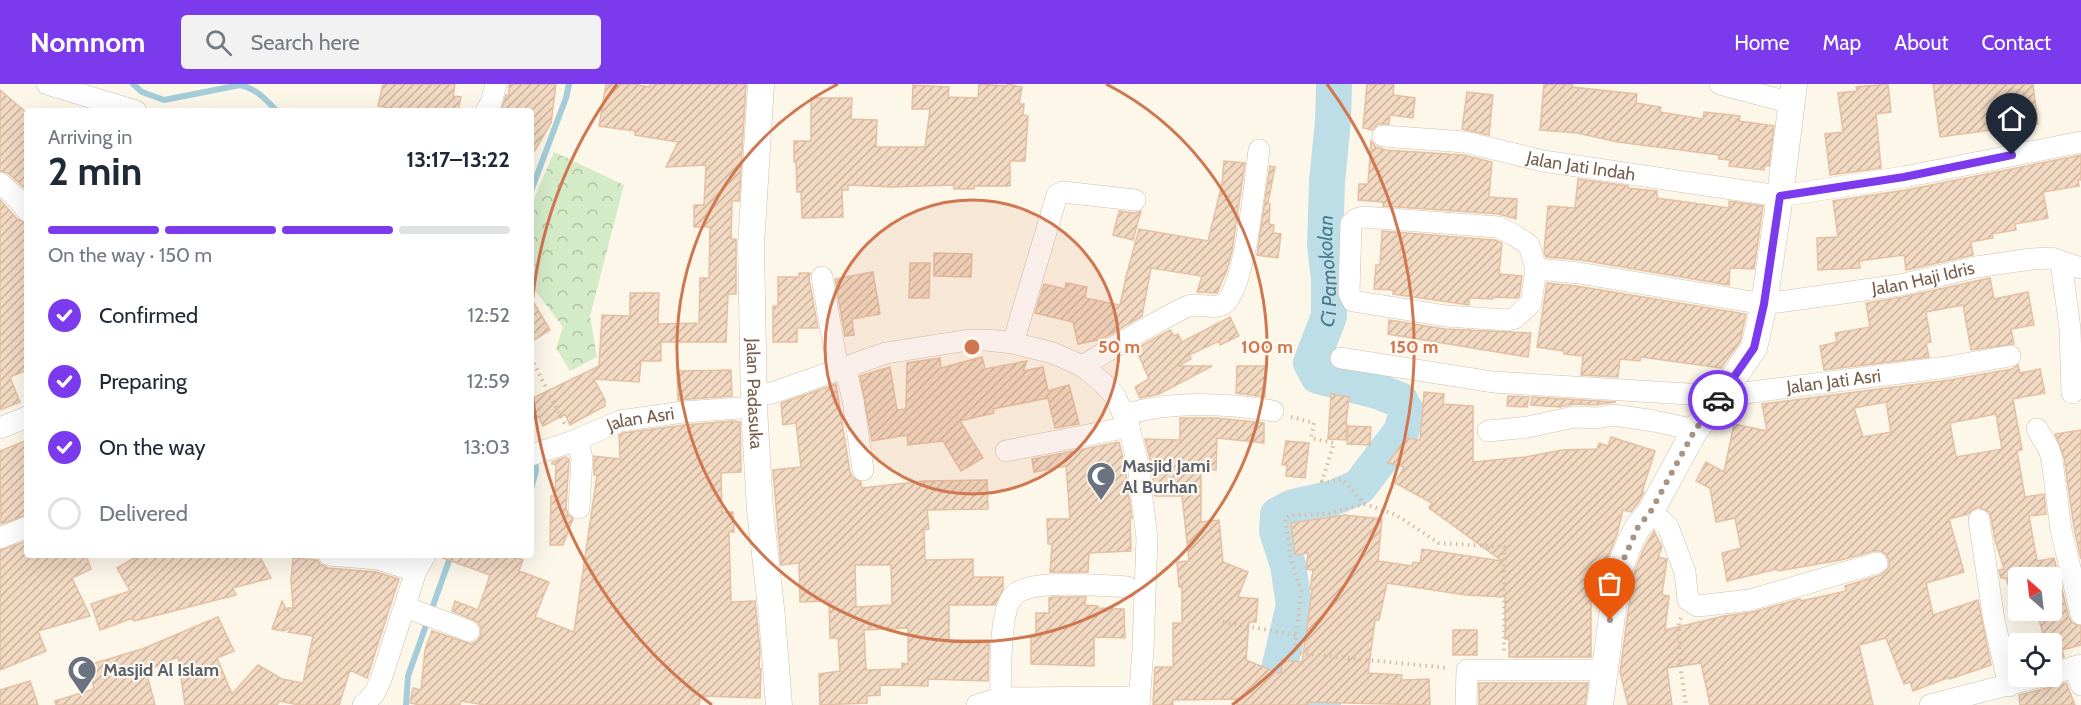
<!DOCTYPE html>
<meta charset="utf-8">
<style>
:root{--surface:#fff;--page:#f2f2f3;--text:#1f2937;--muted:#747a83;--line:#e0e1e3;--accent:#7c3aed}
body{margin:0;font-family:Cabin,sans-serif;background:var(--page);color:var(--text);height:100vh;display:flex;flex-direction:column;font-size:22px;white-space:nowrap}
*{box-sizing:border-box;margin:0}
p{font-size:20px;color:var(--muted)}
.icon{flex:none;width:33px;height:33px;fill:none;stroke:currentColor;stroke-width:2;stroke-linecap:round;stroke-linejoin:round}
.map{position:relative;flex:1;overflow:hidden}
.drawer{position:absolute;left:24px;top:24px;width:510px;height:450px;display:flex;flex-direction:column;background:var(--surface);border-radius:6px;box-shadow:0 6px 24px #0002}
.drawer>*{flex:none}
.needle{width:39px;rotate:332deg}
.buttons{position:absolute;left:2008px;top:483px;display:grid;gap:12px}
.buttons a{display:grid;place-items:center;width:54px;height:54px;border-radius:6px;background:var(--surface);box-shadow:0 6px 24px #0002;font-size:30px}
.pin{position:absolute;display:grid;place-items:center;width:51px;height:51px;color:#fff;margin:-62px -26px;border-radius:50% 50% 50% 0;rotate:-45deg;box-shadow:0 0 6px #0007}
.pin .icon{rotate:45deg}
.courier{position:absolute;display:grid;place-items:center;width:60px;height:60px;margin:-30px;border:4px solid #7c3aed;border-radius:50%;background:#fff;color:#222;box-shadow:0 2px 8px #0007}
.headline em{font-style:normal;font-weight:700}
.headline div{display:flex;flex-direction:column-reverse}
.headline{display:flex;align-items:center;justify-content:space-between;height:102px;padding:0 24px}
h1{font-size:39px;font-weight:700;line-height:45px}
.bar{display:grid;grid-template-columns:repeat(4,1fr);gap:9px 6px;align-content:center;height:72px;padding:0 24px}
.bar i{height:8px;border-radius:4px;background:var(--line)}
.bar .selected{background:var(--accent)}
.bar p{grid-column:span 4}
ol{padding:0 24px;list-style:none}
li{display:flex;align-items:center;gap:18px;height:66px}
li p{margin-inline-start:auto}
li .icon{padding:6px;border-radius:50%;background:var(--accent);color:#fff;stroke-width:4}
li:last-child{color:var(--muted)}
li i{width:33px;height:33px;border:3px solid var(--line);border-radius:50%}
header{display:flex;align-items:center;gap:36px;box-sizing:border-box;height:84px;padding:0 30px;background:var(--accent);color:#fff}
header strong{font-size:28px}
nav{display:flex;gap:33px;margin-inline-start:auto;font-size:21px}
.search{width:420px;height:54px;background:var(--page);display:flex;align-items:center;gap:15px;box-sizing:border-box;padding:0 21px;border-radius:6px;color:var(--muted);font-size:22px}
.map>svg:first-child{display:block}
</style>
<header>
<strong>Nomnom</strong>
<div class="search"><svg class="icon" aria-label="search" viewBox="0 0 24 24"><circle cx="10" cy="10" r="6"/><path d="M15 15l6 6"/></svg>Search here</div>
<nav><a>Home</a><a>Map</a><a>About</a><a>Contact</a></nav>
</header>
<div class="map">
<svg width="2081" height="621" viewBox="0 0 2081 621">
<defs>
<pattern id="forest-crowns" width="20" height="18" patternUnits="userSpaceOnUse" patternTransform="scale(1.5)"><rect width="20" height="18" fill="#d4ebc8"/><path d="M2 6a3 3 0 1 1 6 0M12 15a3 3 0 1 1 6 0" fill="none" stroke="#b1c2a5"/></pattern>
<pattern id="building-hatch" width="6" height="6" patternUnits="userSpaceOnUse" patternTransform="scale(1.5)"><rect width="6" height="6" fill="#f2d9c2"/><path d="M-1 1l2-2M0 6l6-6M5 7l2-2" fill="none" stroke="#c9b3a0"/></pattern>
</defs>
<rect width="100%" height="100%" fill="#fdf7ea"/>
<path fill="url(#forest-crowns)" d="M554,68L624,101L590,232L597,273L570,287L556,264L563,243L531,201V122Z"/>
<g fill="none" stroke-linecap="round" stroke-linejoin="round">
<path stroke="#a4cdd9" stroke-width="6" d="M133,0L142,8L164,16L240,1C257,5 265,15 277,27
M531,107L566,14L569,0
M531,405L536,387L535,372
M406,621L408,592L451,471"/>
<path stroke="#bedee7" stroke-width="36" id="s1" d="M1323,621L1277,614L1275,602L1294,521L1288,481L1277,447L1278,431L1293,423L1333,414L1359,403L1401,348L1407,329L1400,316L1377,307L1318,292L1311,279L1329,232V195L1325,161L1327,98L1333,37L1334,0"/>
</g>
<path fill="url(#building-hatch)" stroke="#e5c0a2" stroke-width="1.5" fill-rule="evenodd" d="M383,0H455L453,12L461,13L458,27H404L378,22Z
M509,0H556L551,39L531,73V27H501L506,11L509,12Z
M606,0H633L650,3V0H746L739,117H732L731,155H736V210H728L726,258H661V277H641L639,298L594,295L605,316V322L570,341L565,330L543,342L538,332L531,336V315L599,282L602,231L630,232V209H659L658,240L699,239L700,194H709L710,143H694V121H704L706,81L666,83L678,58L635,51V47L599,42Z
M979,0L1007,2V0L1022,3L1019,20H1024L1023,31L1028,32L1025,77H1010V102H974V105H954V101L892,103L848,101V106H842L843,133L802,134L801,108H797L796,78H794V57H811V14H852L851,35L877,36L876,63H925L930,25H912L913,1L949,3L948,13L978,14Z
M1367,0H1394L1393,11L1415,14L1413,34L1390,31L1389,40H1378L1372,46L1363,44Z
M1544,0H1573L1572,3L1637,10L1636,19L1661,23L1660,28L1703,35L1704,28L1740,32L1739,37L1774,42L1769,82L1765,81L1764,86L1729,82L1730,76L1719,75V71L1618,58L1577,49L1540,46Z
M1888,0L1891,28L1876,30L1881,84L1830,91L1825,50L1843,48L1838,9L1857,7L1856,3Z
M1933,0H2033L2038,40L1940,53Z
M0,6L27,29V106L8,89L0,87Z
M1467,8L1493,11L1489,51L1462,45Z
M1371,57L1376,63L1386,66L1463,71L1492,78L1489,113L1517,115L1516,135L1499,130L1383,122V118L1358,116L1359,100H1368Z
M2081,71V96H2078L2079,102L2043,108L2048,134L2015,140L2016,146L1992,150L1993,154L1971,158L1973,171L1906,186L1904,171L1859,177L1860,184L1818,186L1817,154L1838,153L1833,117L1906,106Z
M1224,77L1245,79L1232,167L1227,186L1217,209L1197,208L1202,192L1151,184L1142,232L1102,255L1078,260L1073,238L1035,229L1044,200L1065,205L1066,199L1087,203L1085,214L1120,221L1126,193L1139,145L1208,157L1222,100Z
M1270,82L1275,83L1268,119L1270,120L1269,140L1274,141L1273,149L1281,150L1278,174L1257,171Z
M1578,95L1628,102V104L1657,107V114L1729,124V117L1763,122L1754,185L1730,184L1729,201L1581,176L1546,173L1544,168L1548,122L1575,124Z
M0,116L17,135L27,140V286L10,293L20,318L0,326Z
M1119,127L1134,129L1141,127L1133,156L1113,151Z
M1382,147L1495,156L1502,159L1499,190L1522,192L1519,213L1517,214L1493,213V215L1469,214V221L1393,210V206L1374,205L1376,181H1380Z
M934,169L972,170L971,193L934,192Z
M910,179H930L929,214H909Z
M873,188L880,230L852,235L854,251L845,252L835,195Z
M799,189H810L809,195L818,244H797V258H773V222H778V193H799Z
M1990,194L1994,215L2028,208L2034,241L2011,245L2014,260L1971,266L1963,221L1926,228L1931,258L1926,259L1929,273L1824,286L1820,262L1837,258L1835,249L1870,243L1866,219L1903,213Z
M1547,199L1577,202L1746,230L1740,258L1721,284L1641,273L1640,277L1620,275L1618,293L1581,291L1583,272L1564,270V267L1537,263Z
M531,214L550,246L531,258Z
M1230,233L1239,252L1220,261L1219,257L1189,271L1191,275L1178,282H1212L1159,310L1140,314L1135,303L1149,295L1136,265L1130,268L1170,246L1174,252L1178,250L1182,258Z
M1389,236L1445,245L1531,249L1528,273L1388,250Z
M982,273L985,285L1027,277L1023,287L1043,283L1048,307L1069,301L1079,340L1055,344L1048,314L993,325L994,329L960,337L983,374L961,387L943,357L908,361L907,351L872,357L860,292L890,283L897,326L906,325L907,279L940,274L941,284Z
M2018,281L2020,289L2040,285L2045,309L2013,315L2022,366L2017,367L2025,413L2044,410L2046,430L2029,432L2037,477L2054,474L2069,534L2072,539L2081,542V561L2062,566L2064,573L2052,577V560H2046L2039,536L2052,532V494H2019V497L2008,500L2006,494H2001L1999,486L2004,485L1995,456L1991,434L1989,428L1978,423L1972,426L1968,430L1949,435L1964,488L1926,499L1933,531L1978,516L1991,581L1950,595V593L1913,607L1910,598L1904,600L1886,554L1859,561L1873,621H1710L1701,579L1667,584L1672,621H1628L1620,588L1633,492L1644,464L1654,447L1662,463L1658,473L1667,475L1662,511L1669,512L1665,546L1724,532L1753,528L1800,515L1801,517L1846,507L1845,502L1881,491L1889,483V476L1886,470L1881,467H1874L1841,476L1778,487L1777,485L1727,497L1722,469L1741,464L1735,434L1716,438L1710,404L1696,397L1706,378L1724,388L1734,340L1767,347L1762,320L1949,296L2012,285ZM1886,318L1891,348L1863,353L1854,324ZM1996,330L2002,365L1956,373L1950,339Z
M1237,282H1265V313L1236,309Z
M731,286L732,312L678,316L677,287Z
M836,300L850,388L853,394L861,398L862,404L924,397L987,396L988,425L927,426L929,445L924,446L925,476L973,475V493H1003V505L995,521H949V556H989L988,597L928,595V602L880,601V611L867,612V619L820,621L819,590L840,587L838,554H830L829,517L800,518L799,479L781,481L773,386L801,383L796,339L783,341L781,319ZM855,481H891L892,521L856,523ZM908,544V580L902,579V585L866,586L864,546Z
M1424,308L1444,310L1443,320L1473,322V378L1525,373L1562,366L1597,365L1599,359L1608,362L1611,353L1655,367L1642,408H1644L1638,419L1631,428L1623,426L1617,450L1604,483L1600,511L1594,490H1591V573H1509V555H1505V513L1466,511L1387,499L1379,536H1375L1368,589L1402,591L1401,596L1429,595L1430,621L1307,618L1308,621H1237L1236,615L1173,616V621H1153L1155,583H1173V539H1182V502L1179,503L1177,478L1189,477L1182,412H1155L1151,379L1145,355L1180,356V334H1217L1264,339V359L1217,354L1216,386H1201V438L1219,436L1223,478L1248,488L1238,513L1258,515L1256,538H1249L1246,576L1281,590L1282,576L1302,578L1312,506L1310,505L1313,486L1306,485L1308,469L1295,471L1291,439L1345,431L1382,435L1378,477L1412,482L1413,478L1420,479L1422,465L1502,477L1429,424L1432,419L1395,399L1404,383L1388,379L1406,354L1420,356Z
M1331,310L1349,313L1346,340H1347L1346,356L1328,355Z
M1508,312L1529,313L1527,323L1507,322Z
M1532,313L1616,318L1595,321L1574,320L1560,323L1531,321Z
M732,337L740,338L741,388L721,389L722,428H733L734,448H729L731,518L755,517L760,566L759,584L761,585L760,614L701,612L699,621H485L461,617L460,621H420L410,619L413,604L421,606L425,566L432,547L471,560L477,557L481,551V544L478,538L452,527L455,517L478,526L490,491L440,473V471H509L523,476L519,487L549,498L535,533L574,548L597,391H594V372L620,375L619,351L623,349L684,341Z
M1348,342L1371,343L1370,361L1347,360Z
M2081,346V475L2074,444L2064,373L2055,350Z
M27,356V431L1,440L0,367Z
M1286,357L1309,359L1305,394L1286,392L1287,381H1282Z
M1119,358L1125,383L1132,434H1130L1131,467L1089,469L1088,488H1050L1052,460H1048L1047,435H1070L1066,382L1034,388L1032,375Z
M565,373L569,375L566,424L568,430L573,435L563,461H550L551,412H555L556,381L552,380V378Z
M27,457V471H86L91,485L72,494L90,532L38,547L46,567L0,586V466Z
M139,471H259L271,494L233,504L236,511L134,537L133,534L100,546L91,520L130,507L117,484Z
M293,474L317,476L321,481L328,484L376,488L399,495L367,594L350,586L339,621H299L279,617L277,621H185L178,573L146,587L155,621H56L55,617L94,605L88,581L142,565L218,533L234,567L217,574L232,610L258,581L282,595L303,599L313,552L288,548L293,543L283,547L272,545L282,517L288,528V524H293L291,495Z
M1052,513H1086L1085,521L1098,522V524L1124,525L1125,554L1094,553V582L1031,580V553H1036V529H1049V514Z
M1453,546H1477V571H1453Z
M30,597L38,621H0V606Z
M1479,599H1588L1585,621H1479Z
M2066,599L2075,621H2020L2019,611Z"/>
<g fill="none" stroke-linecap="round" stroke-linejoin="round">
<g stroke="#cfc0af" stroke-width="22">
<g id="minor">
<path d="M47,0L136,27"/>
<path d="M1720,0L1792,19"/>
<path d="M486,27L491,19L496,0"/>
<path id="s2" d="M1383,52L1465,58L1543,77L1780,112L1904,93L2081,58"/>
<path d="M0,99L18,115L27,127"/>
<path d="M1363,133L1498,143L1514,151L1529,161L1536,185L1531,219L1515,234L1507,236L1446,232L1353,217L1349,209L1351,140L1356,135Z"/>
<path d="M2061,178L2070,245L2072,309"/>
<path id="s3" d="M1536,185L1579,189L1764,220L1900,201L1976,183L2031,175L2051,174L2081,184"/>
<path d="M822,193L838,286"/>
<path d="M1013,259L1057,111L1063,108L1135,116"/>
<path id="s4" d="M1341,274L1493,298L1721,312L1947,283L2010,272"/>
<path d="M1082,282C1116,262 1151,240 1186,223C1198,217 1216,228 1226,218C1246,198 1255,97 1259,66"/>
<path d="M845,283L853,316L863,386"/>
<path d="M754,311L772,309L886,269L969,256H987L1013,259L1053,269L1082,282L1102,298L1115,312L1129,343L1138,381L1147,454L1143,565L1139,621"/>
<path d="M1124,331C1171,316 1225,319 1273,327"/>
<path d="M0,344L27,333"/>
<path d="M2037,345L2049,365L2052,376L2061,446L2081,530"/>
<path d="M1488,347L1528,343L1574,333L1596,334L1614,331L1654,337L1695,346"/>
<path d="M577,356L582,374L579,424"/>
<path d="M1006,367L1129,343"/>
<path id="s5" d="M531,371L571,358L620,337L683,328L754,323"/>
<path d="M1651,427L1668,443L1685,488L1688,516L1698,522L1750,516L1877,479"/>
<path d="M1979,436L1994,536L2009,602"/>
<path d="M0,454L27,443"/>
<path d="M329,471L378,475L416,487"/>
<path d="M405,523L469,547"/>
<path d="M2074,583L2081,601"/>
<path d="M2052,590L2081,581"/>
<path d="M1001,614C1001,592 998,527 1014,511C1032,494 1101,502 1127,503"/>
<path d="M363,621L374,610L381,595L416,487L425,471"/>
<path d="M977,621L1001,614L1129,613"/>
<path d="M1466,621L1467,586H1604"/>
<path d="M1930,621L2042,592"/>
</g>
</g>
<g stroke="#cfc0af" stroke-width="27">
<g id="tertiary">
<path id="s6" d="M761,0L751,161L754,323L760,425L772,533L779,621"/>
<path d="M1600,621L1618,488L1630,458L1638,443L1651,427L1695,346L1706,333L1754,264L1764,220L1780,112L1794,0"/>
</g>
</g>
<path stroke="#d8bca4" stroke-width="4" stroke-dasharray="1.5 4.5" stroke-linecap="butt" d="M531,274L565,341
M1291,333L1314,339L1311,354L1334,359L1322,397L1328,398L1342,395L1365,420L1396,431L1439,459L1504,463V569
M1365,420L1326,430L1292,431L1285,434L1291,476L1301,507L1295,565L1299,569L1448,584
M1681,534L1679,538L1680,580L1686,621
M1217,537L1296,551"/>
<use href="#minor" stroke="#fff" stroke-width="21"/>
<use href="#tertiary" stroke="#fff" stroke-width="26"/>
</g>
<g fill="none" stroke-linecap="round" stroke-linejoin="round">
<path stroke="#a79484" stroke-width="6" stroke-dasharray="0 10.8" d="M1610,536L1618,488L1638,443L1651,427L1695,346L1718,316"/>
<path stroke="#7c3aed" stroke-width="8" d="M1718,316L1754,264L1764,220L1780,112L1904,93L2012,71"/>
</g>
<circle cx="972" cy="263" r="147" fill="#cf7750" fill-opacity=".12"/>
<g fill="none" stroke="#cf7750" stroke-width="3">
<circle cx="972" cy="263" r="147"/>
<path d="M1106 0A295 295 0 1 1 838 0"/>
<path d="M712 621A442 442 0 0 1 531 294M531 232A442 442 0 0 1 617 0M1327 0A442 442 0 0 1 1232 621"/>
</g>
<defs>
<g id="mosque-pin" transform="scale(1.5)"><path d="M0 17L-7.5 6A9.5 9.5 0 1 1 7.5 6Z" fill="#6b7280" stroke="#fffaf1"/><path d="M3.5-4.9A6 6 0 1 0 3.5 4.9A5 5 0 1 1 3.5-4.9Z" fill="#fff"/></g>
</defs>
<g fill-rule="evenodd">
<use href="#mosque-pin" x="1101" y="392"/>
<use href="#mosque-pin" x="82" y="586"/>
</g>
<g text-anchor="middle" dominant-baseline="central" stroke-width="4.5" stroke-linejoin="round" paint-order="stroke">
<g font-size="18" fill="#785f4d" stroke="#fffaf1">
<text stroke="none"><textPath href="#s2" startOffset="201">Jalan Jati Indah</textPath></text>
<text stroke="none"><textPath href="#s3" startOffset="392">Jalan Haji Idris</textPath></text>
<text stroke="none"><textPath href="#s4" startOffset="496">Jalan Jati Asri</textPath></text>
<text stroke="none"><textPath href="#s6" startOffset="310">Jalan Padasuka</textPath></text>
<text stroke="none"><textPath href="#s5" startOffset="116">Jalan Asri</textPath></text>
</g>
<g font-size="18" font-weight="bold" fill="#5b616d" stroke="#fffaf1" text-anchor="start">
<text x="1122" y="382">Masjid Jami<tspan x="1122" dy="21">Al Burhan</tspan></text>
<text x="103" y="586">Masjid Al Islam</text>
</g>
<g font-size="20" font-style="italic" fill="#467a8b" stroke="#fffaf1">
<text stroke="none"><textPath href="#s1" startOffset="620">Ci Pamokolan</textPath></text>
</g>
</g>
<circle cx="972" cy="263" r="9" fill="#cf7750" stroke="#fffaf1" stroke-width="3"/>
<g font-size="18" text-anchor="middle" font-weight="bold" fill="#cf7750" stroke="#fffaf1" stroke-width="4.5" stroke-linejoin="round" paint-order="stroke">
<text x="1119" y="269">50 m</text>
<text x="1267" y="269">100 m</text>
<text x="1414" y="269">150 m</text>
</g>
</svg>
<div class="buttons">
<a><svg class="needle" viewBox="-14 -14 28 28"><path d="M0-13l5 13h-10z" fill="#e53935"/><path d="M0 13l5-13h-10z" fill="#747a83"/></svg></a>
<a><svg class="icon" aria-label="locate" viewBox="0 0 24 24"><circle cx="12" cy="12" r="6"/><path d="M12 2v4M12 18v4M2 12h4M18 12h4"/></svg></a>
</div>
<div class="pin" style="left:1610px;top:536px;background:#ea580c"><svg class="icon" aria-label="bag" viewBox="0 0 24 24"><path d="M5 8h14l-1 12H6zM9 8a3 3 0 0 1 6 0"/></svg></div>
<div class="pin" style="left:2012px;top:71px;background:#1f2937"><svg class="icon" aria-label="home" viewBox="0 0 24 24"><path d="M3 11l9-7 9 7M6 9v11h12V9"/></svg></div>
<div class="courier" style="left:1718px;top:316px"><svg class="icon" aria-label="car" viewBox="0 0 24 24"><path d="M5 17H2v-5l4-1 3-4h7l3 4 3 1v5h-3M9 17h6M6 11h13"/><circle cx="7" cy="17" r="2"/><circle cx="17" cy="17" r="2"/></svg></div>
<section class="drawer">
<div class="headline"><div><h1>2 min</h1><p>Arriving in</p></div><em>13:17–13:22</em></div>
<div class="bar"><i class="selected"></i><i class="selected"></i><i class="selected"></i><i></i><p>On the way · 150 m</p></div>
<ol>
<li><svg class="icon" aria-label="check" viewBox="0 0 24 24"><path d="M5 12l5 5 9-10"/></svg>Confirmed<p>12:52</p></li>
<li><svg class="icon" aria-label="check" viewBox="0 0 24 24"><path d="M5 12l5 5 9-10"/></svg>Preparing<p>12:59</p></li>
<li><svg class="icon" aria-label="check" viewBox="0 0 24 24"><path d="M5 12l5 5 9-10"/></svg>On the way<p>13:03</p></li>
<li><i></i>Delivered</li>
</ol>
</section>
</div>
